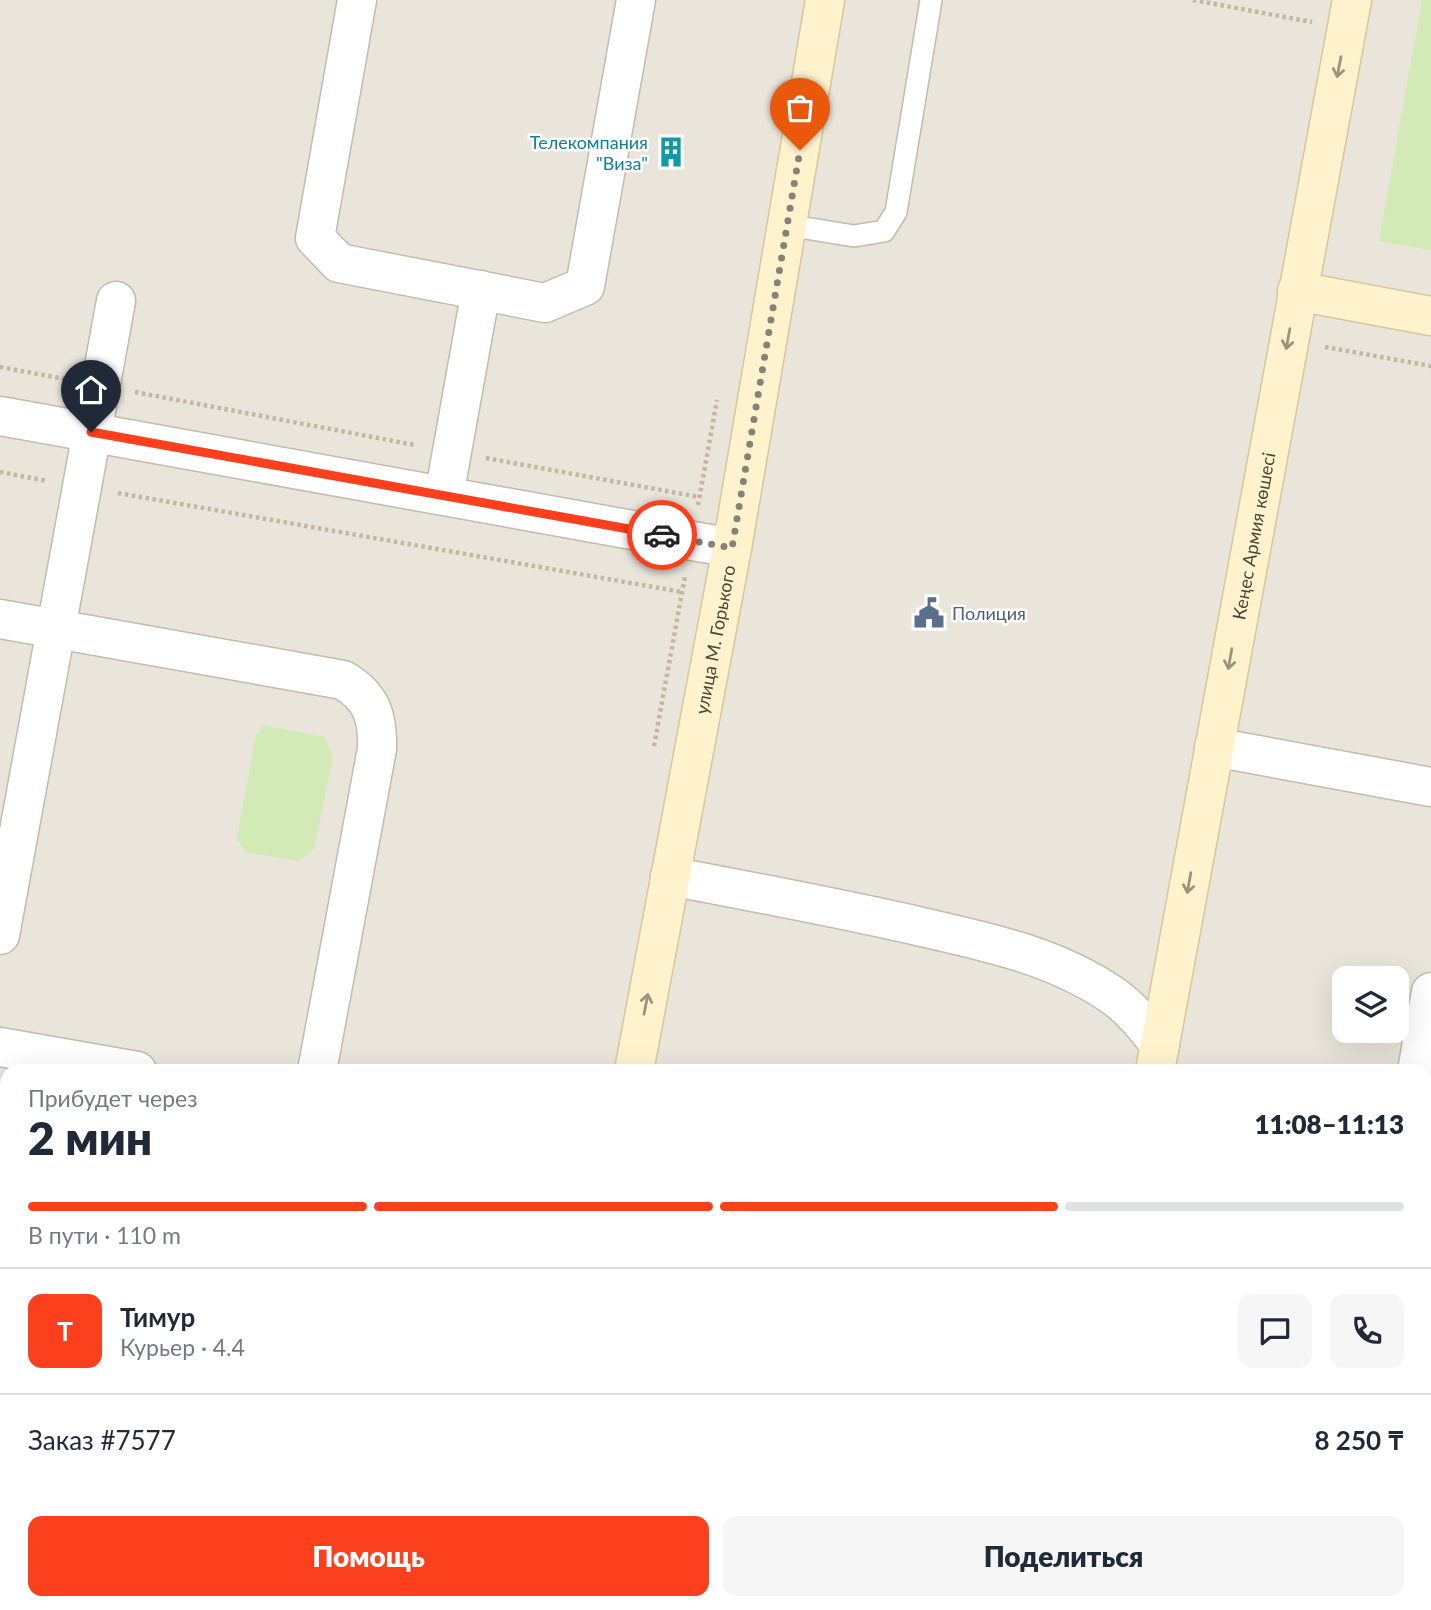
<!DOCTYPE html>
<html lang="ru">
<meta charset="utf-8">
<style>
:root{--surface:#fff;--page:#f6f6f7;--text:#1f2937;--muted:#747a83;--line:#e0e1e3;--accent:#fc3f1d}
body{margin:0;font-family:Lato,sans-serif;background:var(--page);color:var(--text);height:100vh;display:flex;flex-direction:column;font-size:26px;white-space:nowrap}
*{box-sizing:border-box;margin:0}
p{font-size:23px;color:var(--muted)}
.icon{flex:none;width:38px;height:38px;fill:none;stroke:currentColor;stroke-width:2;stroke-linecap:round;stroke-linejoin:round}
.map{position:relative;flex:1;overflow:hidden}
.details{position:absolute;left:0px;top:1064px;width:1432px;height:546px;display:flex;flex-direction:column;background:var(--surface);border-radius:21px 21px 0 0;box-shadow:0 7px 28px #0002}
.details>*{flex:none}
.buttons{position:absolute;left:1332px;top:966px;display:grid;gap:14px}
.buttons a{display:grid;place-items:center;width:77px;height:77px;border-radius:14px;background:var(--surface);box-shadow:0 7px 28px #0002;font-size:35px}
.pin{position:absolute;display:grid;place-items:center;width:60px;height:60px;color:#fff;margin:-72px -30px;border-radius:50% 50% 50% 0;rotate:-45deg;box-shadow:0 0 7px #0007}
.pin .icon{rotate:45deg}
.courier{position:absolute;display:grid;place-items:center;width:70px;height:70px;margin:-35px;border:5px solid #fc3f1d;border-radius:50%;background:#fff;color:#222;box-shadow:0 2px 9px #0007}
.headline em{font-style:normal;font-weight:800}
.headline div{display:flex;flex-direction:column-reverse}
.headline{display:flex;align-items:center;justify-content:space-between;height:119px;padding:0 28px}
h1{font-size:46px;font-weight:800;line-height:52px}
.bar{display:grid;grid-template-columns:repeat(4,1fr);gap:10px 7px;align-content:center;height:84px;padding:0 28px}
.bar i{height:9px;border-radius:5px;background:var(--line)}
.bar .active{background:var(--accent)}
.bar p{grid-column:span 4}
.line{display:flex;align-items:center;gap:18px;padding:0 28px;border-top:2px solid var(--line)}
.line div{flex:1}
.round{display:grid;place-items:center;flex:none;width:74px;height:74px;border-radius:14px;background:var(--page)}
.action{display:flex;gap:14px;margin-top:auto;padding:14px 28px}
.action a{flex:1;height:80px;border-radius:14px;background:var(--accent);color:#fff;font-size:28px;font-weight:800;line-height:80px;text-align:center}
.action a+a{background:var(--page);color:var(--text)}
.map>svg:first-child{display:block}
</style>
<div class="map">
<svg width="1431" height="1610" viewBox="0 0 1431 1610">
<rect width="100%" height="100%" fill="#f6f3ec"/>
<path fill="#eae5da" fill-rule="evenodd" d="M0,0H1431V1610H0ZM1344,978H1396V1031H1344ZM7,1071H1424V1603H7Z"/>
<path fill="#d2eab5" d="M1422,0H1431V250L1379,241Z
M263,725L325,737L333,757L314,849L299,861L245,852L237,839L255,739Z
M0,1522L7,1523V1603H88L87,1610H0Z"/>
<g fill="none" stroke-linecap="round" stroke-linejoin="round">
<g stroke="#c2bbae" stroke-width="24">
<path id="lane" d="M787,225L854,236L884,231L896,212L931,0
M1282,1603L1326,1610
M1195,1610L1198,1603"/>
</g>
<g stroke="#c2bbae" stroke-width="41">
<path id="street" d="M357,0L315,238L339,263L545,303L585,286L636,0
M0,416L732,548
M444,496L481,290
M0,619L343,680C372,697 378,717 377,749L317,1071
M1214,747L1431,787
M670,876C754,892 839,908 922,927C988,942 1055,956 1112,995C1131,1008 1146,1027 1160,1045
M0,935L116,301
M0,1047L137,1071
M1417,1071L1431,992
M0,1264L7,1266
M0,1466L7,1467
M1424,1513L1431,1514
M323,1603L327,1610
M181,1610L184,1603"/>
</g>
<g stroke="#d6c79b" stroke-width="41">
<g id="secondary">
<path d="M1297,291L1431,316"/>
<path id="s1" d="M634,1071L732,548L825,0"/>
<path id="s2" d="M1155,1071L1352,0"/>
<path d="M533,1610L535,1603"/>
<path d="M1058,1610L1059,1603"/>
</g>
</g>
<path stroke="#c4b79f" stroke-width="4.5" stroke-dasharray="3.5 3.5" stroke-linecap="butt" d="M1193,0L1312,22
M1325,347L1431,366
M0,367L65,379
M135,392L415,445
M486,458L699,497
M0,472L47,481
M118,493L682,592
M698,505L717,400
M654,746L685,576"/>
<use href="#lane" stroke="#fff" stroke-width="21"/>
<use href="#street" stroke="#fff" stroke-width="38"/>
<use href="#secondary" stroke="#fff3cd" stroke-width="38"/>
</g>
<defs><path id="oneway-shaft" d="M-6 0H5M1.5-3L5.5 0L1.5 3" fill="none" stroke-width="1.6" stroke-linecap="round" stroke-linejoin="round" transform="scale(1.75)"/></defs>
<g stroke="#9c937c">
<use href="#oneway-shaft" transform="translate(1339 67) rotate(101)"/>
<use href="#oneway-shaft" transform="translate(1288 339) rotate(100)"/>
<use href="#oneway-shaft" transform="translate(1230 659) rotate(100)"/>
<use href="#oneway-shaft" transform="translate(1189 883) rotate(100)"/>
<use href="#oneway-shaft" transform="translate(646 1004) rotate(-79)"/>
</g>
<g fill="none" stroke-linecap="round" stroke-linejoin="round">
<path stroke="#878178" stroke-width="7" stroke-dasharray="0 12.6" d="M662,535L732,548L800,150"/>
<path stroke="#fc3f1d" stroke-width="9" d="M91,432L662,535"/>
</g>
<defs>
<g id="building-bare" transform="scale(2.415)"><path d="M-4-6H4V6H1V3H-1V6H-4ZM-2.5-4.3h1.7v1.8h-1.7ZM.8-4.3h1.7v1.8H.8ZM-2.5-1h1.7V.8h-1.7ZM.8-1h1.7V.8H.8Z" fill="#0f9aa8" stroke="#fff" stroke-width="2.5" paint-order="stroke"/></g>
<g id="civic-bare" transform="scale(2.415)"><path d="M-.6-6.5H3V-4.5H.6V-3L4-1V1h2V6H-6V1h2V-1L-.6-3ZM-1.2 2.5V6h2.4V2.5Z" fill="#5c6f8a" stroke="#fff" stroke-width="2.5" paint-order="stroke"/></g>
</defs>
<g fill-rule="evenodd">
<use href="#building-bare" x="671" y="152"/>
<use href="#civic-bare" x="929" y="613"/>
</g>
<g text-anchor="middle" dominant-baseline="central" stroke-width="5" stroke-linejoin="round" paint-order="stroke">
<g font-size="18" fill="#0d838f" stroke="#fff" text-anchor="end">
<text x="648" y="142">Телекомпания<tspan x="648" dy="21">"Виза"</tspan></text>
</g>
<g font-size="18" fill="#4b4439" stroke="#fff">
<text stroke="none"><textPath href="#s2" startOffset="544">Кеңес Армия көшесі</textPath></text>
<text stroke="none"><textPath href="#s1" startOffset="439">улица М. Горького</textPath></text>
</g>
<g font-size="18" fill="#4e5e75" stroke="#fff" text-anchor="start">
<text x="952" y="613">Полиция</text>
</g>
</g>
</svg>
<div class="buttons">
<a><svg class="icon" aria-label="layers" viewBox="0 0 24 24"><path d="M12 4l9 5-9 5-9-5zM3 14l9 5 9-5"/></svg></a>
</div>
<div class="pin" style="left:800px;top:150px;background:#ea580c"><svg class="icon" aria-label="bag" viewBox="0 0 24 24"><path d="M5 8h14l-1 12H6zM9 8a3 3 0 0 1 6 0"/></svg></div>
<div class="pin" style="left:91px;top:432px;background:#1f2937"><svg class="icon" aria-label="home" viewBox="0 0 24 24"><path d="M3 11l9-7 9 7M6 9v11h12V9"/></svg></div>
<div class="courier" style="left:662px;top:535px"><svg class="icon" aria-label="car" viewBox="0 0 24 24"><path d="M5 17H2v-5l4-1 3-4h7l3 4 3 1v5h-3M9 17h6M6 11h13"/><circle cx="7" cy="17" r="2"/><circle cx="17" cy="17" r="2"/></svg></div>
<section class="details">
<div class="headline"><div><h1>2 мин</h1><p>Прибудет через</p></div><em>11:08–11:13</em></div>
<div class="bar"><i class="active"></i><i class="active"></i><i class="active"></i><i></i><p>В пути · 110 m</p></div>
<div class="line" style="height:126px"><b class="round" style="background:var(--accent);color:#fff">Т</b><div><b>Тимур</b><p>Курьер · 4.4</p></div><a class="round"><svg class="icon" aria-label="chat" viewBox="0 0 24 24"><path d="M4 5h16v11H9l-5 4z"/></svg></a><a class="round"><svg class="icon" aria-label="phone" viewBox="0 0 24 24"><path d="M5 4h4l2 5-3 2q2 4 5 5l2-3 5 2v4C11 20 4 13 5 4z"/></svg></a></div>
<div class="line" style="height:91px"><div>Заказ #7577</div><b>8 250 ₸</b></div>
<div class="action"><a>Помощь</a><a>Поделиться</a></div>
</section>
</div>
